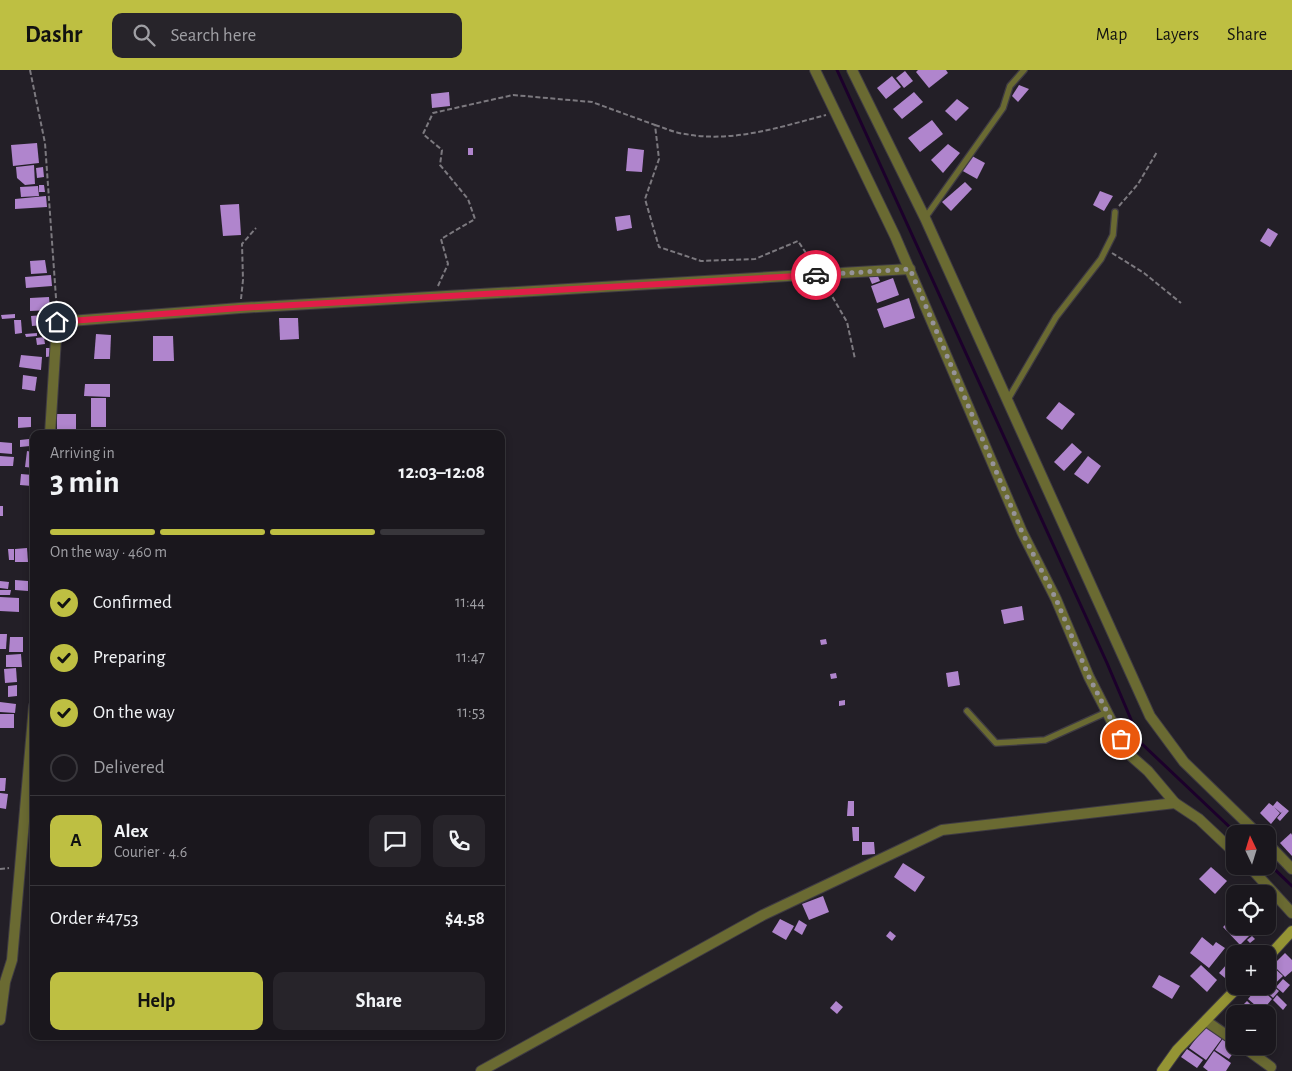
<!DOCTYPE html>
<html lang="en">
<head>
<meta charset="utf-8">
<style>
  body { margin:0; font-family:"Alegreya Sans",sans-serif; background:#27242a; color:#f1f3f6; height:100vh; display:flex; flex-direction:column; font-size:19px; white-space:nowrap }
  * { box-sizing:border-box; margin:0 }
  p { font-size:16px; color:#9f9fa4 }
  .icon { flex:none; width:28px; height:28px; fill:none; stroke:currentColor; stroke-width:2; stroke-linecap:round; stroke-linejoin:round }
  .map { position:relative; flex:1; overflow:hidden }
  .sheet { position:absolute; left:30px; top:360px; width:475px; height:610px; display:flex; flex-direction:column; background:#1a171d; border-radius:10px; box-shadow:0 2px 8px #0003,0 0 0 1px #38363b }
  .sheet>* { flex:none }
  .needle { width:32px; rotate:356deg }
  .fabs { position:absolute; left:1226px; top:755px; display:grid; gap:10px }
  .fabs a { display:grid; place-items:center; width:50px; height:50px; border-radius:10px; background:#1a171d; box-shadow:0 2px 8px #0003,0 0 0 1px #38363b; font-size:25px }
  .pin { position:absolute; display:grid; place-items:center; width:42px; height:42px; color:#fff; margin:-21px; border:2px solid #fff; border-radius:50%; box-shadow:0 1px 5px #0007 }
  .courier { position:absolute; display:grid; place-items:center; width:50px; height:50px; margin:-25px; border:4px solid #e11d48; border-radius:50%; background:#fff; color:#222; box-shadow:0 1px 6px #0007 }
  .headline em { font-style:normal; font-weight:600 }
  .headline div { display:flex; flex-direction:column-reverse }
  .headline { display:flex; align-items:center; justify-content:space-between; height:85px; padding:0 20px }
  h1 { font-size:32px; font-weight:600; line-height:38px }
  .bar { display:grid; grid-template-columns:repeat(4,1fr); gap:8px 5px; align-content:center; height:60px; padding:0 20px }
  .bar i { height:6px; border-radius:4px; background:#38363b }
  .bar .current { background:#bebf42 }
  .bar p { grid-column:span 4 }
  .line { display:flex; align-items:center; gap:12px; padding:0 20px; border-top:1px solid #38363b }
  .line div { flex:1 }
  .round { display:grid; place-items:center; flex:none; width:52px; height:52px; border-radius:10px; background:#27242a }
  ol { padding:0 20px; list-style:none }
  li { display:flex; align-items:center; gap:15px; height:55px }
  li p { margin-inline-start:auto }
  li .icon { padding:5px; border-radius:50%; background:#bebf42; color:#111; stroke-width:4 }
  li:last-child { color:#9f9fa4 }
  li i { width:28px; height:28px; border:2px solid #38363b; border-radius:50% }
  .button { display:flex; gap:10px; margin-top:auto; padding:10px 20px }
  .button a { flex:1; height:58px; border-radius:10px; background:#bebf42; color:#111; font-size:20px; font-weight:600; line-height:58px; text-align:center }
  .button a+a { background:#27242a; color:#f1f3f6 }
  header { display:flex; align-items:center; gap:30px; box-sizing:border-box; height:70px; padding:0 25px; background:#bebf42; color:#111 }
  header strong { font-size:24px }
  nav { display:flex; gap:28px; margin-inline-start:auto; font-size:18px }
  .search { width:350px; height:45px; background:#27242a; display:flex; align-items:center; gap:12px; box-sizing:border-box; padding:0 18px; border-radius:10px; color:#9f9fa4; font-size:19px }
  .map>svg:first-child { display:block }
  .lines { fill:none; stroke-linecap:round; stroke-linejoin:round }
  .stream { stroke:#1c002b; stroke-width:3 }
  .building { fill:#b085cd }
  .lane-casing { stroke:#3f3b43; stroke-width:8 }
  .street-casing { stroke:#3f3b43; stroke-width:12 }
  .secondary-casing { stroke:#3f3b43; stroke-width:12 }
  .path { stroke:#7c797f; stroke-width:2; stroke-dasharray:5 2.5; stroke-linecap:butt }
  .lane { stroke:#6a6a32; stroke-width:5.5 }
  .street { stroke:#6a6a32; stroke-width:10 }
  .secondary { stroke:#949434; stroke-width:10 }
  .done { stroke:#969399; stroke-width:5; stroke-dasharray:0 9 }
  .route { stroke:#e11d48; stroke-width:6 }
</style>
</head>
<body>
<header>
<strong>Dashr</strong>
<div class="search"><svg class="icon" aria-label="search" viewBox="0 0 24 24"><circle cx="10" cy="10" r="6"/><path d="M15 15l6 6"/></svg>Search here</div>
<nav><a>Map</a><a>Layers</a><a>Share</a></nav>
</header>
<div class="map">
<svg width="1292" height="1001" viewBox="0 0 1292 1001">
  <rect width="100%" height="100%" fill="#231f27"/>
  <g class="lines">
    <g class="stream">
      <polyline points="837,0 1107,593 1141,673 1237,764"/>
      <polyline points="1268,793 1292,816"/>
    </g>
  </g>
  <g class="building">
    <polygon points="918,0 946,0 948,3 929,18 916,2"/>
    <polygon points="905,1 913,11 904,18 896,8"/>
    <polygon points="892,6 901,17 886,29 877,18"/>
    <polygon points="1019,15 1029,19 1018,32 1012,26"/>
    <polygon points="449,22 450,36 432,38 431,24"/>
    <polygon points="914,22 923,32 902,49 893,39"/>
    <polygon points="957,29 969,38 956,51 945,41"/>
    <polygon points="932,50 943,64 920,82 908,68"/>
    <polygon points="37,73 39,93 13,96 11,75"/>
    <polygon points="948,74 960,83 943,103 931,90"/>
    <rect x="468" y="78" width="5" height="7"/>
    <polygon points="628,78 644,80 642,102 626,101"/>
    <polygon points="972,86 985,93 977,109 961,100"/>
    <polygon points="34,95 35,114 25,115 17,108 16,97"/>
    <polygon points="43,97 44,107 37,108 36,98"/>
    <polygon points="965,112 972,119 951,141 942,132"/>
    <polygon points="39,115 44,115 45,122 39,122"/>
    <polygon points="38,116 39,126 21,127 20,117"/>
    <polygon points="1100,121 1113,126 1104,141 1093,135"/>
    <polygon points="46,126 47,137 15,139 15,129"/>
    <polygon points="239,134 241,165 223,166 220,135"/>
    <polygon points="630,145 632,158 617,161 615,147"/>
    <polygon points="1268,158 1278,164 1270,177 1260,171"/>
    <polygon points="45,190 47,203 31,204 30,191"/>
    <polygon points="877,204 880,211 872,214 869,207"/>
    <polygon points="51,205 52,216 26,218 25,207"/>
    <polygon points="893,208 899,225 877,233 871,216"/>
    <polygon points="49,227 50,240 30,241 30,228"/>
    <polygon points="909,228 915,248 884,258 877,239"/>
    <polygon points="15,244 15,248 2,249 1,245"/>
    <polygon points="43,245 44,255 32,256 31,246"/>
    <polygon points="279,248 298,248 299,269 280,270"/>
    <polygon points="14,250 21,250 22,263 15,264"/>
    <polygon points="37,263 37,266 26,267 25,264"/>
    <polygon points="96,264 111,265 110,289 94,289"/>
    <polygon points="153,266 173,266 174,291 153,291"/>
    <polygon points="44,267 45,274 37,275 36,268"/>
    <polygon points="46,278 53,278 53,286 46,287"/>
    <polygon points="21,285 42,287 41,300 19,297"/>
    <polygon points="23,305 37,307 35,321 22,319"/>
    <polygon points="85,314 110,314 110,327 84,326"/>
    <rect x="91" y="328" width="15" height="29"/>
    <polygon points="1059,332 1075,344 1062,360 1046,348"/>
    <rect x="57" y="344" width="19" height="17"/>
    <polygon points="18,347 31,347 31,357 18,358"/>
    <rect x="111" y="360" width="15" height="4"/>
    <polygon points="30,365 34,365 34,374 31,374"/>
    <polygon points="29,369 30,376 20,377 20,370"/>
    <polygon points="0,372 12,373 12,384 0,383"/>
    <polygon points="1072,373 1082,382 1064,401 1054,392"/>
    <polygon points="34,375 34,398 25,397 27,381 32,382 32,376"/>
    <polygon points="0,386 14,387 13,396 0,396"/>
    <polygon points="1088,386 1101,396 1088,414 1074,404"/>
    <polygon points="21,404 33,405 32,416 20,415"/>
    <rect x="0" y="436" width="3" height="10"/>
    <polygon points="27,478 28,492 15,492 15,479"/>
    <polygon points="8,479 14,479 14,490 9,490"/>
    <polygon points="15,510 28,511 28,521 15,520"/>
    <polygon points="0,511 9,512 8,519 0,518"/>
    <polygon points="0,520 11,520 10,525 0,525"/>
    <polygon points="0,527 19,528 19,542 0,541"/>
    <polygon points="1022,536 1024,550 1004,554 1001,540"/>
    <polygon points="0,564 7,564 6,579 0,579"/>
    <polygon points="10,567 23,567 23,582 9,582"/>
    <polygon points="826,569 827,574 821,575 820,570"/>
    <polygon points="21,584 22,597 6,597 6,585"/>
    <polygon points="16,598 17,612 5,613 4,599"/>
    <polygon points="958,601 960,615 948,617 946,603"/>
    <polygon points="836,603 837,608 831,609 830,604"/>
    <polygon points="17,615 17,626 8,627 8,616"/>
    <polygon points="845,630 845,635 839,636 839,631"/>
    <polygon points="0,632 16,634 15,643 0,642"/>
    <rect x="0" y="644" width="14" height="14"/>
    <polygon points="0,708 6,708 5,721 0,721"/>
    <polygon points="0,723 8,724 6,739 0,738"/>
    <polygon points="848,731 854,731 854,746 847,746"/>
    <polygon points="1277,731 1289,741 1280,751 1277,748 1283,741 1281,743 1274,737 1280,743 1271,754 1260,743 1269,733 1273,736"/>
    <polygon points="852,757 859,757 859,771 853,771"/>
    <polygon points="1291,763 1292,765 1292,786 1280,773"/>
    <polygon points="862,772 874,772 875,784 862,785"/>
    <polygon points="903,793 925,807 915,822 894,807"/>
    <polygon points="1211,797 1227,811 1215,824 1199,809"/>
    <polygon points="823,826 829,842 809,850 802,834"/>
    <polygon points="1233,847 1235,856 1242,856 1250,865 1240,875 1223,857"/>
    <polygon points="780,849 794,856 786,870 772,862"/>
    <polygon points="799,850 807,855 802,865 794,860"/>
    <polygon points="890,861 896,866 892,871 886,866"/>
    <polygon points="1252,866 1255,869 1250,873 1247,870"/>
    <polygon points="1202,867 1213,876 1216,872 1225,878 1209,898 1190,883"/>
    <polygon points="1285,883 1292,890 1292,901 1285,907 1273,895"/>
    <polygon points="1227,894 1233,900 1225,908 1219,903"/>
    <polygon points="1201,895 1217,910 1207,922 1190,906"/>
    <polygon points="1271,895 1283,906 1266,922 1262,918 1268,916 1268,899"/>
    <polygon points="1233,901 1235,906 1230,911 1226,908"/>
    <polygon points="1159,905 1180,916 1172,929 1152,917"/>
    <polygon points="1283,909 1290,915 1283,923 1276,917"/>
    <polygon points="1247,916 1252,916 1254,918 1251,922 1245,918"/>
    <polygon points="1255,916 1258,916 1272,929 1262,941 1248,929 1257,918"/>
    <polygon points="1274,917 1279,921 1273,928 1267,922"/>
    <polygon points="1277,925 1287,935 1283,940 1273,930"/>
    <polygon points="836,931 843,937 837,944 830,938"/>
    <polygon points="1247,931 1261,944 1239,944 1237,941"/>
    <polygon points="1206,955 1223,967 1206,990 1189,978"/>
    <polygon points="1224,967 1238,976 1229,989 1215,980"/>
    <polygon points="1187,979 1203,990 1197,998 1181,987"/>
    <polygon points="1214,981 1231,993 1226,1001 1208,1001 1203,997"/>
  </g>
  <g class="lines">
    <defs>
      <g id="lane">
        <polyline points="925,148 1003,38 1010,16 1024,0"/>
        <polyline points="1007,331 1056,247 1101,189 1113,165 1115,142"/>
        <polyline points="967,641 996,673 1045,670 1107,642"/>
      </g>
      <g id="street">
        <polyline points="815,0 895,166 1022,462 1056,529 1089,607 1112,652 1131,686 1148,701 1175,733 1199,749 1235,783"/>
        <polyline points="852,0 925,148 1150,646 1184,692 1258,764"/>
        <polyline points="50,364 57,252 240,238 910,199"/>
        <polyline points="1268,774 1292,799"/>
        <polyline points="1249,796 1292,843"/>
        <polyline points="0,950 5,912 12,890 34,636"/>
        <polyline points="1206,951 1235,971"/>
        <polyline points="1242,976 1271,997"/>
        <polyline points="481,1001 763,845 942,760 1175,733"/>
      </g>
      <g id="secondary">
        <polyline points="1268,887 1292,861"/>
        <polyline points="1162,1001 1177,980 1239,916"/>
      </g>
    </defs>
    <use href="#lane" class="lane-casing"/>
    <use href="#street" class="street-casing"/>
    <use href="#secondary" class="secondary-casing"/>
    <g class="path">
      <polyline points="30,0 45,73 57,242"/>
      <path d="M 655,55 C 665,58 675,63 685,64 C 733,73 780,57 826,45"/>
      <polyline points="1119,136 1138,114 1157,82"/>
      <polyline points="1112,183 1144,203 1181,233"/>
      <polyline points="825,214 847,252 855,289"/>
      <polyline points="438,216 448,194 441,169 475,149 468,129 440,95 442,80 423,64 433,43 513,25 592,32 655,55 659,89 645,129 659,177 701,191 755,189 798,171 814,195"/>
      <polyline points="241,229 243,210 242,174 256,158"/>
      <polyline points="0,799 9,798"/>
    </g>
    <use href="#lane" class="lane"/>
    <use href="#street" class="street"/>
    <use href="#secondary" class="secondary"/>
  </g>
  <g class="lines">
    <polyline class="done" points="816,205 910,199 1022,462 1056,529 1089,607 1121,669"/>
    <polyline class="route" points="57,252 240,238 816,205"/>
  </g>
</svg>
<div class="fabs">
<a><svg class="needle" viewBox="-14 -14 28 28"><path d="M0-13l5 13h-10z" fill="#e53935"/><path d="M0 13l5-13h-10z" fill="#9f9fa4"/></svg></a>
<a><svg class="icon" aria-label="locate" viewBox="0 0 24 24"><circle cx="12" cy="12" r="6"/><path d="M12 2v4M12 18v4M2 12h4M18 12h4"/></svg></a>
<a>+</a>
<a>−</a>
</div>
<div class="pin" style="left:1121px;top:669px;background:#ea580c"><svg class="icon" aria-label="bag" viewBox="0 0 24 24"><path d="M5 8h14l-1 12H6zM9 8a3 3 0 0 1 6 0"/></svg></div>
<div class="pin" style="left:57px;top:252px;background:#1f2937"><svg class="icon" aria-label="home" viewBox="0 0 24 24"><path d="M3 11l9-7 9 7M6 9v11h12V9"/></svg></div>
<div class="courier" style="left:816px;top:205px"><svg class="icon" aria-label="car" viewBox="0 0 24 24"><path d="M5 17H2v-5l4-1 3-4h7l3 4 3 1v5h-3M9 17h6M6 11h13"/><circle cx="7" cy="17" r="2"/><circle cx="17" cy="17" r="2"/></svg></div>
<section class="sheet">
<div class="headline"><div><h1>3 min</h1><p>Arriving in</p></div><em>12:03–12:08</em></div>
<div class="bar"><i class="current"></i><i class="current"></i><i class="current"></i><i></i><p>On the way · 460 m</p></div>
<ol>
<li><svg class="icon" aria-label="check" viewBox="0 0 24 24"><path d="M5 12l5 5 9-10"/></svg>Confirmed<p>11:44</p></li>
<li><svg class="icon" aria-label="check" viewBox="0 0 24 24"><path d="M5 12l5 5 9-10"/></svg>Preparing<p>11:47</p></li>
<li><svg class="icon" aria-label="check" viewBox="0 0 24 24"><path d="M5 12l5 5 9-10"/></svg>On the way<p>11:53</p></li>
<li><i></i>Delivered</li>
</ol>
<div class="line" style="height:90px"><b class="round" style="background:#bebf42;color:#111">A</b><div><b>Alex</b><p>Courier · 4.6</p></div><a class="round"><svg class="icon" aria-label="chat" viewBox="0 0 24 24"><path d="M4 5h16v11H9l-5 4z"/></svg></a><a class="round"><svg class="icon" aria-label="phone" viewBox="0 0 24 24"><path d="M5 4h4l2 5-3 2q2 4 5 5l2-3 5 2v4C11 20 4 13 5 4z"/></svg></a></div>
<div class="line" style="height:65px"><div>Order #4753</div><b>$4.58</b></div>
<div class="button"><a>Help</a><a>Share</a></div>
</section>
</div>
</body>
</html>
